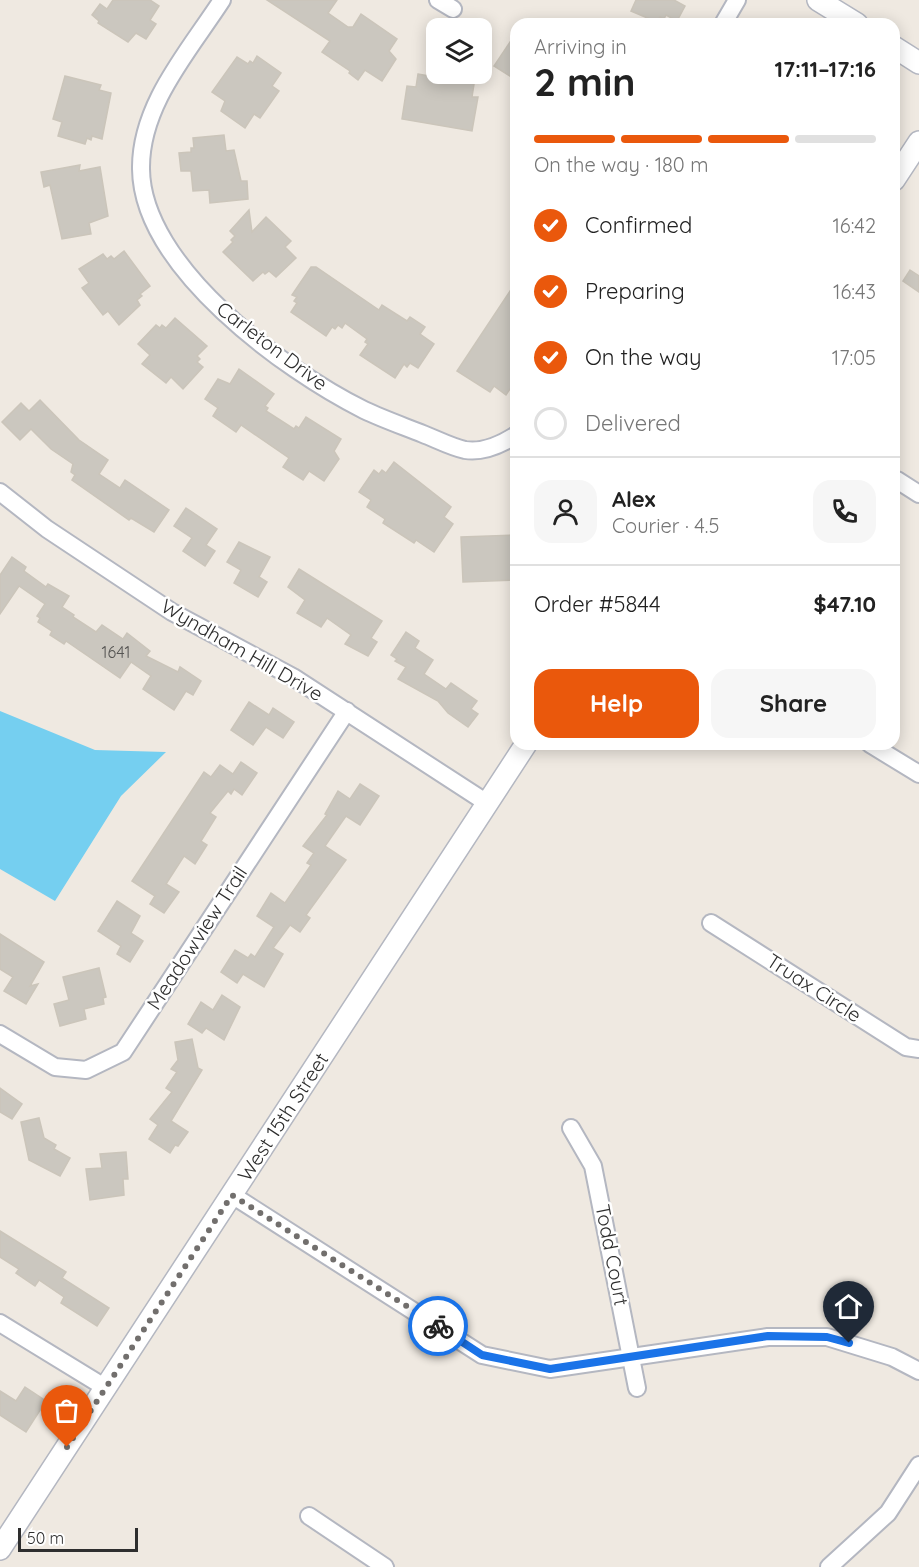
<!DOCTYPE html>
<html lang="en">
<head>
<meta charset="utf-8">
<style>
  body { margin:0; font-family:Quicksand,sans-serif; background:#f6f6f6; color:#222; height:100vh; display:flex; flex-direction:column; font-size:22px; white-space:nowrap }
  * { box-sizing:border-box; margin:0 }
  p { font-size:20px; color:#767676 }
  .icon { flex:none; width:33px; height:33px; fill:none; stroke:currentColor; stroke-width:2; stroke-linecap:round; stroke-linejoin:round }
  .map { position:relative; flex:1; overflow:hidden }
  .details { position:absolute; left:510px; top:18px; width:390px; height:732px; display:flex; flex-direction:column; background:#fff; border-radius:18px; box-shadow:0 3px 15px #0003 }
  .details>* { flex:none }
  .fabs { position:absolute; left:426px; top:18px; display:grid; gap:12px }
  .fabs a { display:grid; place-items:center; width:66px; height:66px; border-radius:12px; background:#fff; box-shadow:0 3px 15px #0003; font-size:30px }
  .scale { position:absolute; left:18px; bottom:15px; width:120px; box-sizing:border-box; padding-left:6px; border:3px solid #2e2e2e; border-top:0; font-size:16px; line-height:21px; white-space:nowrap; color:#2e2e2e; -webkit-text-stroke:4px #fff; paint-order:stroke }
  .pin { position:absolute; display:grid; place-items:center; width:51px; height:51px; color:#fff; margin:-62px -26px; border-radius:50% 50% 50% 0; rotate:-45deg; box-shadow:0 0 6px #0007 }
  .pin .icon { rotate:45deg }
  .courier { position:absolute; display:grid; place-items:center; width:60px; height:60px; margin:-30px; border:4px solid #1a73e8; border-radius:50%; background:#fff; color:#222; box-shadow:0 2px 8px #0007 }
  .headline em { font-style:normal; font-weight:800 }
  .headline div { display:flex; flex-direction:column-reverse }
  .headline { display:flex; align-items:center; justify-content:space-between; height:102px; padding:0 24px }
  h1 { font-size:39px; font-weight:800; line-height:45px }
  .bar { display:grid; grid-template-columns:repeat(4,1fr); gap:9px 6px; align-content:center; height:72px; padding:0 24px }
  .bar i { height:8px; border-radius:4px; background:#e0e0e0 }
  .bar .active { background:#ea580c }
  .bar p { grid-column:span 4 }
  .line { display:flex; align-items:center; gap:15px; padding:0 24px; border-top:2px solid #e0e0e0 }
  .line div { flex:1 }
  .round { display:grid; place-items:center; flex:none; width:63px; height:63px; border-radius:18px; background:#f6f6f6 }
  ol { padding:0 24px; list-style:none }
  li { display:flex; align-items:center; gap:18px; height:66px }
  li p { margin-inline-start:auto }
  li .icon { padding:6px; border-radius:50%; background:#ea580c; color:#fff; stroke-width:4 }
  li:last-child { color:#767676 }
  li i { width:33px; height:33px; border:3px solid #e0e0e0; border-radius:50% }
  .primary-button { display:flex; gap:12px; margin-top:auto; padding:12px 24px }
  .primary-button a { flex:1; height:69px; border-radius:18px; background:#ea580c; color:#fff; font-size:24px; font-weight:800; line-height:69px; text-align:center }
  .primary-button a+a { background:#f6f6f6; color:#222 }
  .map>svg:first-child { display:block }
  .water { fill:#75cff0 }
  .building { fill:#cbc7bf; stroke:#cbc5ba; stroke-width:1.5 }
  .lines { fill:none; stroke-linecap:round; stroke-linejoin:round }
  .minor-casing { stroke:#b4b7c1; stroke-width:20 }
  .tertiary-casing { stroke:#b4b7c1; stroke-width:24 }
  .minor { stroke:#fff; stroke-width:16 }
  .tertiary { stroke:#fff; stroke-width:21 }
  .done { stroke:#726f6d; stroke-width:6; stroke-dasharray:0 10.8 }
  .route { stroke:#1a73e8; stroke-width:8 }
  .labels { text-anchor:middle; stroke-width:5; stroke-linejoin:round; paint-order:stroke }
  .number-label { font-size:16px; fill:#555452 }
  .street-label { font-size:20px; fill:#2e2e2e; stroke:#fff }
</style>
</head>
<body>
<div class="map">
<svg width="919" height="1567" viewBox="0 0 919 1567">
  <rect width="100%" height="100%" fill="#efe9e1"/>
  <polygon class="water" points="0,711 95,750 166,752 121,796 55,901 0,869"/>
  <g class="building">
    <polygon points="113,0 150,0 159,6 150,20 156,24 146,39 136,33 128,42 98,23 99,21 92,15 100,4 107,9"/>
    <polygon points="267,0 337,0 328,13 348,27 353,27 361,14 397,39 389,51 396,59 382,81 365,70 358,80 349,73 350,71 322,52 330,41"/>
    <polygon points="636,0 674,0 685,6 677,21 666,15 664,19 660,17 657,22 631,11"/>
    <polygon points="516,33 516,80 494,66"/>
    <polygon points="257,56 281,73 272,86 279,91 260,118 254,114 245,128 221,111 225,101 212,92 237,57 248,64 250,61 253,63"/>
    <polygon points="418,74 474,84 472,97 478,97 472,131 402,119 407,86 416,87"/>
    <polygon points="65,76 101,85 99,90 111,93 102,139 92,136 91,140 87,138 85,144 58,136 62,122 53,119"/>
    <polygon points="224,135 226,151 234,150 241,181 247,181 248,199 210,203 209,190 193,191 191,171 181,171 179,153 191,152 191,148 194,148 193,138"/>
    <polygon points="80,165 79,171 100,167 108,216 89,223 91,234 62,239 50,185 44,187 41,172"/>
    <polygon points="249,210 252,232 266,217 291,241 285,247 296,258 276,277 269,271 265,274 263,272 253,281 223,252 233,242 231,240 235,236 230,231"/>
    <polygon points="124,251 150,286 140,294 142,296 137,300 140,305 119,325 108,311 103,315 82,288 89,283 79,269 103,254 107,259 111,256 114,259"/>
    <polygon points="311,267 316,267 379,310 382,305 407,321 410,317 425,327 420,334 434,344 418,368 410,363 407,367 404,364 395,378 360,355 368,344 365,342 367,339 345,323 342,328 338,325 335,329 332,327 326,336 291,312 297,303 294,301 297,297 292,295"/>
    <polygon points="910,270 919,276 919,292 903,281"/>
    <polygon points="516,282 516,380 506,395 494,386 490,392 457,371"/>
    <polygon points="175,318 207,346 197,356 200,359 197,362 203,367 183,389 171,377 166,383 142,364 150,355 138,344 156,325 160,328 162,325 166,328"/>
    <polygon points="239,369 274,394 265,406 268,408 266,411 294,429 296,426 299,428 306,417 341,439 334,451 339,459 324,481 309,471 303,480 283,467 289,458 241,425 236,432 213,416 218,408 205,399 218,379 230,384"/>
    <polygon points="40,400 79,440 108,460 99,474 120,488 125,480 169,510 154,532 131,518 129,520 72,480 75,475 71,472 73,464 51,449 31,429 20,440 2,422 21,403 29,411"/>
    <polygon points="394,462 451,507 444,517 453,524 434,552 416,540 414,543 383,523 385,519 367,507 371,500 359,492 374,470 379,474 382,470 386,473"/>
    <polygon points="186,508 217,529 206,545 215,551 205,566 183,551 192,538 174,526"/>
    <polygon points="516,535 516,580 463,582 461,537"/>
    <polygon points="239,542 270,557 259,577 267,582 258,597 234,583 241,570 227,562"/>
    <polygon points="12,557 26,567 24,571 46,587 48,584 69,596 62,607 74,615 73,617 96,632 102,625 123,639 127,633 150,651 146,656 178,672 180,667 201,681 193,695 186,691 174,710 143,689 151,676 131,662 120,678 66,641 64,644 50,635 52,631 38,622 40,618 37,616 45,604 19,586 0,614 0,575"/>
    <polygon points="299,569 382,621 371,638 377,642 368,656 345,644 351,635 327,618 321,627 297,613 305,600 288,587"/>
    <polygon points="406,632 419,641 415,648 433,660 424,674 446,689 451,683 477,701 471,709 478,714 468,727 448,713 438,701 398,679 406,667 395,661 397,659 391,655"/>
    <polygon points="249,702 269,715 273,708 294,722 283,738 266,727 253,745 231,730"/>
    <polygon points="241,762 257,773 242,795 234,789 231,794 228,791 210,813 216,817 201,841 207,845 195,864 184,856 166,884 179,892 164,913 150,904 155,896 132,881 204,772 211,777 220,765 233,774"/>
    <polygon points="360,784 379,796 360,825 346,816 325,846 346,860 306,915 310,918 300,932 290,925 273,948 283,954 264,987 243,974 237,983 221,972 235,950 248,958 251,954 255,957 274,927 257,916 271,893 285,903 311,865 307,863 314,853 303,846 327,815 325,814 338,791 350,799"/>
    <polygon points="117,901 140,916 131,933 143,941 130,962 117,954 121,946 98,931"/>
    <polygon points="0,934 44,962 30,986 38,984 26,1004 4,991 13,977 0,969"/>
    <polygon points="99,968 106,997 103,998 104,1004 84,1009 86,1019 60,1026 54,1004 69,1000 63,977"/>
    <polygon points="222,995 240,1007 224,1040 206,1028 202,1033 188,1024 201,1002 213,1010"/>
    <polygon points="192,1039 198,1068 202,1070 171,1121 188,1132 178,1146 175,1145 170,1153 149,1139 158,1125 150,1119 172,1092 166,1088 177,1072 171,1069 178,1060 175,1042"/>
    <polygon points="0,1088 22,1104 12,1119 0,1112"/>
    <polygon points="39,1118 44,1138 56,1145 54,1149 70,1158 60,1176 29,1160 21,1122"/>
    <polygon points="126,1152 128,1179 123,1179 124,1195 90,1200 86,1169 102,1168 100,1154"/>
    <polygon points="0,1231 66,1272 62,1278 109,1308 97,1326 61,1303 64,1297 39,1280 35,1286 16,1273 19,1269 0,1257"/>
    <polygon points="25,1387 46,1401 26,1432 0,1415 0,1391 16,1401"/>
  </g>
  <g class="lines">
    <defs>
      <g id="minor">
        <path d="M 222,0 C 189,51 140,105 141,169 C 142,267 284,370 364,410 C 383,419 403,426 423,434 C 436,439 451,447 465,450 C 483,453 502,444 516,435"/>
        <polyline points="438,0 453,9"/>
        <polyline points="723,24 737,0"/>
        <polyline points="897,480 919,494"/>
        <polyline points="0,492 47,529 172,612 293,677 487,803"/>
        <polyline points="870,744 919,774"/>
        <polyline points="711,923 906,1047 919,1049"/>
        <polyline points="0,1034 55,1067 86,1070 123,1052 347,711"/>
        <polyline points="571,1128 593,1166 637,1388"/>
        <polyline points="232,1195 482,1355 550,1369 768,1337 827,1337 892,1357 919,1371"/>
        <polyline points="0,1323 106,1388"/>
        <polyline points="309,1516 385,1567"/>
        <polyline points="829,1567 888,1513 919,1465"/>
      </g>
      <g id="tertiary">
        <polyline points="818,0 857,24"/>
        <polyline points="894,47 919,63"/>
        <polyline points="894,180 919,142"/>
        <polyline points="0,1549 526,744"/>
      </g>
    </defs>
    <use href="#minor" class="minor-casing"/>
    <use href="#tertiary" class="tertiary-casing"/>
    <use href="#minor" class="minor"/>
    <use href="#tertiary" class="tertiary"/>
  </g>
  <g class="lines">
    <polyline class="done" points="67,1447 232,1195 438,1326"/>
    <polyline class="route" points="438,1326 482,1355 550,1369 768,1336 827,1337 849,1343"/>
  </g>
  <g class="labels">
    <g class="number-label">
      <text x="116" y="658">1641</text>
    </g>
    <g class="street-label">
      <text transform="translate(272 346) rotate(37)" y="7">Carleton Drive</text>
      <text transform="translate(242 650) rotate(30)" y="7">Wyndham Hill Drive</text>
      <text transform="translate(197 938) rotate(-57)" y="7">Meadowview Trail</text>
      <text transform="translate(814 988) rotate(33)" y="7">Truax Circle</text>
      <text transform="translate(283 1117) rotate(-57)" y="7">West 15th Street</text>
      <text transform="translate(612 1255) rotate(79)" y="7">Todd Court</text>
    </g>
  </g>
</svg>
<div class="fabs">
<a><svg class="icon" aria-label="layers" viewBox="0 0 24 24"><path d="M12 4l9 5-9 5-9-5zM3 14l9 5 9-5"/></svg></a>
</div>
<div class="scale">50 m</div>
<div class="pin" style="left:67px;top:1447px;background:#ea580c"><svg class="icon" aria-label="bag" viewBox="0 0 24 24"><path d="M5 8h14l-1 12H6zM9 8a3 3 0 0 1 6 0"/></svg></div>
<div class="pin" style="left:849px;top:1343px;background:#1f2937"><svg class="icon" aria-label="home" viewBox="0 0 24 24"><path d="M3 11l9-7 9 7M6 9v11h12V9"/></svg></div>
<div class="courier" style="left:438px;top:1326px"><svg class="icon" aria-label="bike" viewBox="0 0 24 24"><circle cx="6" cy="16" r="4"/><circle cx="18" cy="16" r="4"/><path d="M6 16l4-8h5l3 8M10 8l3 8H6M13 5h3"/></svg></div>
<section class="details">
<div class="headline"><div><h1>2 min</h1><p>Arriving in</p></div><em>17:11–17:16</em></div>
<div class="bar"><i class="active"></i><i class="active"></i><i class="active"></i><i></i><p>On the way · 180 m</p></div>
<ol>
<li><svg class="icon" aria-label="check" viewBox="0 0 24 24"><path d="M5 12l5 5 9-10"/></svg>Confirmed<p>16:42</p></li>
<li><svg class="icon" aria-label="check" viewBox="0 0 24 24"><path d="M5 12l5 5 9-10"/></svg>Preparing<p>16:43</p></li>
<li><svg class="icon" aria-label="check" viewBox="0 0 24 24"><path d="M5 12l5 5 9-10"/></svg>On the way<p>17:05</p></li>
<li><i></i>Delivered</li>
</ol>
<div class="line" style="height:108px"><a class="round"><svg class="icon" aria-label="person" viewBox="0 0 24 24"><circle cx="12" cy="8" r="4"/><path d="M4 21q1-7 8-7t8 7"/></svg></a><div><b>Alex</b><p>Courier · 4.5</p></div><a class="round"><svg class="icon" aria-label="phone" viewBox="0 0 24 24"><path d="M5 4h4l2 5-3 2q2 4 5 5l2-3 5 2v4C11 20 4 13 5 4z"/></svg></a></div>
<div class="line" style="height:78px"><div>Order #5844</div><b>$47.10</b></div>
<div class="primary-button"><a>Help</a><a>Share</a></div>
</section>
</div>
</body>
</html>
